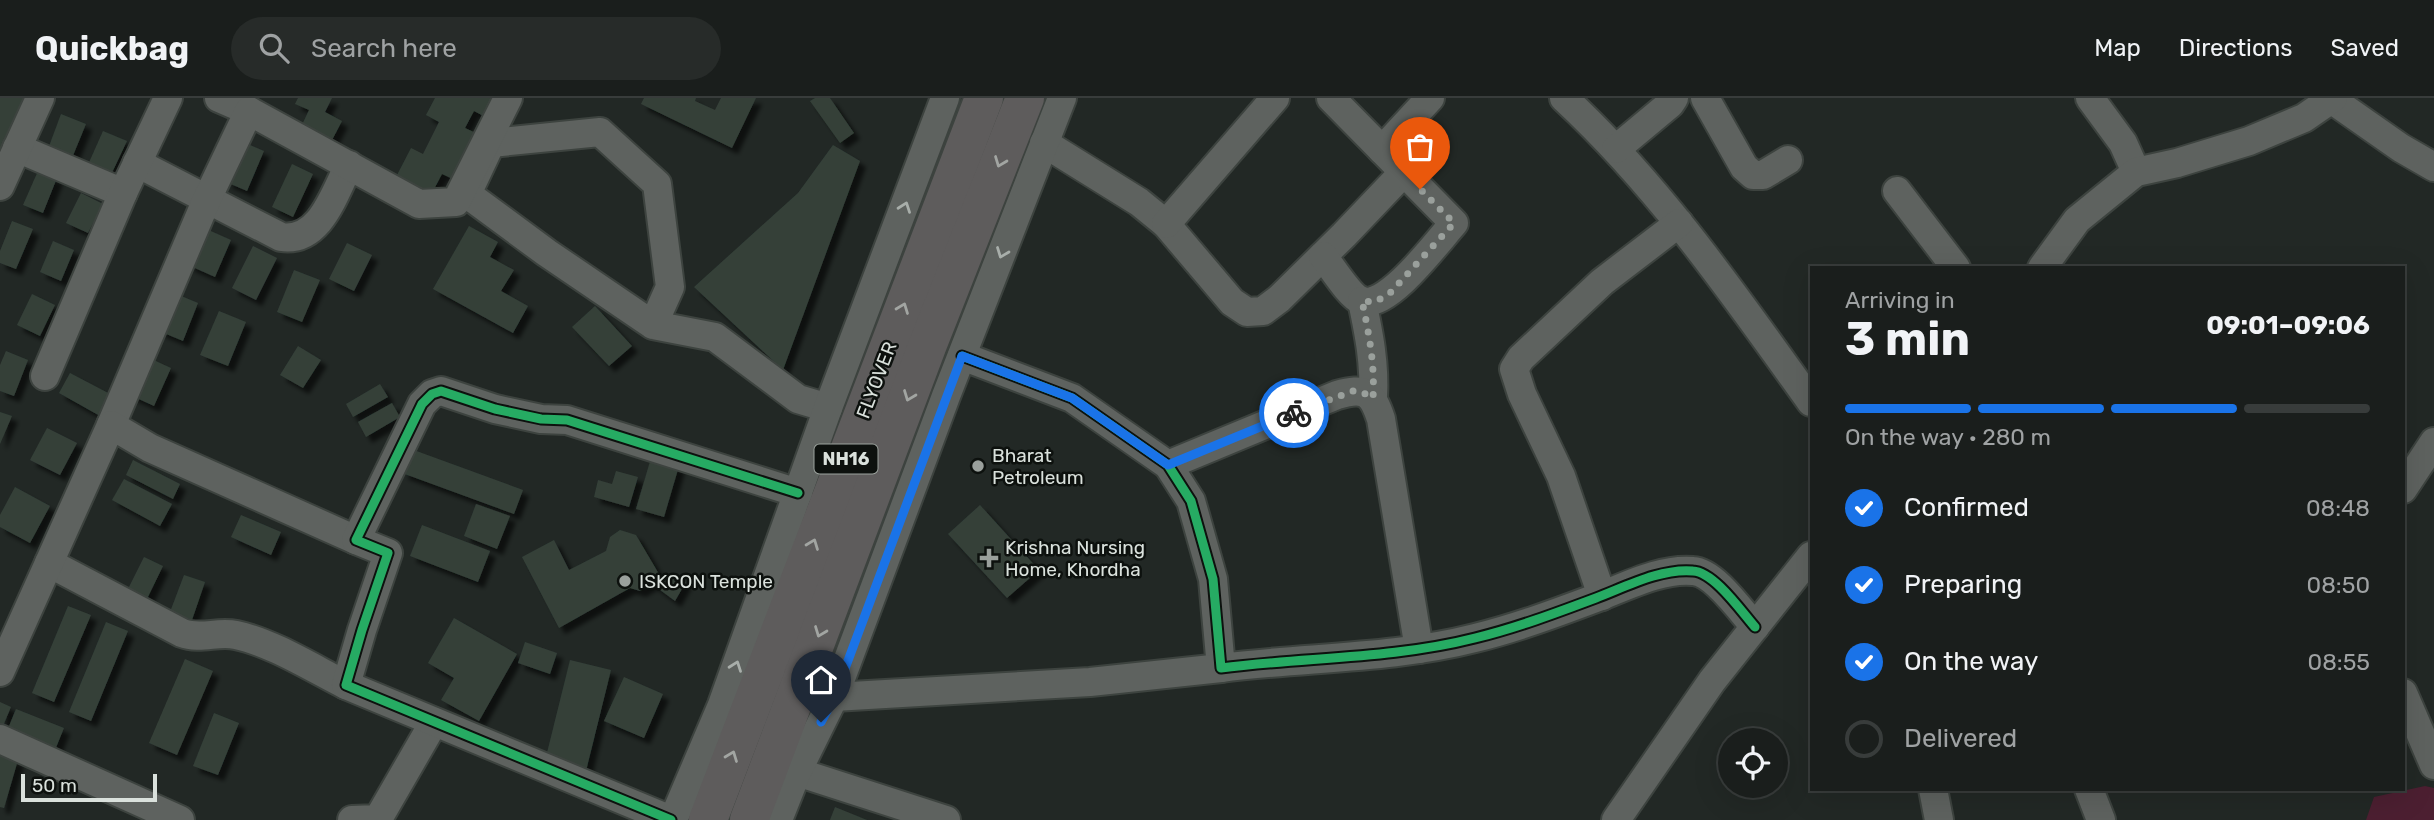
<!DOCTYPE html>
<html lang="en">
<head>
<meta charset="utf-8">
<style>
  body { margin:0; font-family:Rubik,sans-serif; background:#272b29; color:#f1f3f6; height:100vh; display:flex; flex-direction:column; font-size:26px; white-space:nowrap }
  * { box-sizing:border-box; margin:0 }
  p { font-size:23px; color:#9fa2a3 }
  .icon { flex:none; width:38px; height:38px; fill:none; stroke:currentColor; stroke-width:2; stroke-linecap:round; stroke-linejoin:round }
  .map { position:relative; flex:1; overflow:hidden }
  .drawer { position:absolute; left:1810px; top:168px; width:595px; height:525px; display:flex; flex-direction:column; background:#1a1e1c; border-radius:0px; box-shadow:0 7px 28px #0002,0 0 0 2px #383c3b }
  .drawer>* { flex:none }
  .controls { position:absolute; left:1718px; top:630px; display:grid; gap:14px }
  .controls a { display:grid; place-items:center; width:70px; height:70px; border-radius:50%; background:#1a1e1c; box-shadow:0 7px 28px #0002,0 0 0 2px #383c3b; font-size:35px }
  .scale { position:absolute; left:21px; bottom:18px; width:136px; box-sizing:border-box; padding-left:7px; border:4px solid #dae1dc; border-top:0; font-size:19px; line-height:24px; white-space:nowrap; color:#dae1dc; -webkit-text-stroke:5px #0d110e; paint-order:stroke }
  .pin { position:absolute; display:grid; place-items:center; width:60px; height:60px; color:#fff; margin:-72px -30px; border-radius:50% 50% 50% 0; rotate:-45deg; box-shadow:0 0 7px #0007 }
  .pin .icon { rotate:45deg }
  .courier { position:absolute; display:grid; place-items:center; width:70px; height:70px; margin:-35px; border:5px solid #1a73e8; border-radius:50%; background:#fff; color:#222; box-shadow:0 2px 9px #0007 }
  .headline em { font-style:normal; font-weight:700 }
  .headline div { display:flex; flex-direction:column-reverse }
  .headline { display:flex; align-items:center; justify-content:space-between; height:119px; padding:0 35px }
  h1 { font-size:46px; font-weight:700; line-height:52px }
  .bar { display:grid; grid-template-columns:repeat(4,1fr); gap:10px 7px; align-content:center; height:84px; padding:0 35px }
  .bar i { height:9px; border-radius:5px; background:#383c3b }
  .bar .on { background:#1a73e8 }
  .bar p { grid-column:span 4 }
  ol { padding:0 35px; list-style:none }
  li { display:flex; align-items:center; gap:21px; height:77px }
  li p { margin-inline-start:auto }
  li .icon { padding:7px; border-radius:50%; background:#1a73e8; color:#fff; stroke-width:4 }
  li:last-child { color:#9fa2a3 }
  li i { width:38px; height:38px; border:4px solid #383c3b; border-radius:50% }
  header { display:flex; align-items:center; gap:42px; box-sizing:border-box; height:98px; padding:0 35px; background:#1a1e1c; border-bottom:2px solid #383c3b }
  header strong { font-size:33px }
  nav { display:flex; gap:38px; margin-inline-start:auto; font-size:24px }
  .search { width:490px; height:63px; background:#272b29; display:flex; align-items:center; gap:18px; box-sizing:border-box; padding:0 24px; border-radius:38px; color:#9fa2a3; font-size:26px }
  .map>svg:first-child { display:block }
  .green { fill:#4c1f31 }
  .building { fill:#344039; filter:url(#shadow) }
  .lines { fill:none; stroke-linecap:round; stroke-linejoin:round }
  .minor-casing { stroke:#3d433f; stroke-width:32 }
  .highway-casing { stroke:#3d433f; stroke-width:42 }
  .minor { stroke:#5e625f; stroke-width:28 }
  .highway { stroke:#5e5c5c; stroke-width:38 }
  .cycleway-casing { stroke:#0d110e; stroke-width:13 }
  .cycleway { stroke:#26ab63; stroke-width:9 }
  .oneway { stroke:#a2a5a2 }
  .oneway2 { stroke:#a8aeaa }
  .done { stroke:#9aa09c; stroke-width:7; stroke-dasharray:0 12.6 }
  .route { stroke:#1a73e8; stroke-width:9 }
  .poi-dot { fill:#9aa09c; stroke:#0d110e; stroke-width:2.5 }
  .labels { text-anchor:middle; stroke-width:5; stroke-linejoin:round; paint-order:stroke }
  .shield { fill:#0d110e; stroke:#9ca39e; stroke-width:2 }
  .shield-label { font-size:18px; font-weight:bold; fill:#dae1dc }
  .street-label { font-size:19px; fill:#dae1dc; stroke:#0d110e }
  .poi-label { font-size:19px; fill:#dae1dc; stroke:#0d110e; text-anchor:start }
</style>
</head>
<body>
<header>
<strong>Quickbag</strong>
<div class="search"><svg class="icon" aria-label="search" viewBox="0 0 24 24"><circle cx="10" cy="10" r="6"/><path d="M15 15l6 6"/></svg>Search here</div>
<nav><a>Map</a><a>Directions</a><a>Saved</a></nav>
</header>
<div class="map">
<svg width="2434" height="722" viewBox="0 0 2434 722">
  <defs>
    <filter id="shadow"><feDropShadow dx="6" dy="6" stdDeviation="2" flood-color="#0009"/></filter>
  </defs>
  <rect width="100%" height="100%" fill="#222825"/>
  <polygon class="green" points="2425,688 2434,690 2434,722 2366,722 2374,699"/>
  <g class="building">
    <polygon points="0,0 27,0 0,59"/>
    <polygon points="298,0 332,0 325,14 342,23 330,46 300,31 309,12 295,6"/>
    <polygon points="435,0 499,0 489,21 474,13 465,30 478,36 455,82 442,76 431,97 396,79 411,50 423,56 439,24 426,17"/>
    <polygon points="644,0 696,0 695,3 715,12 721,0 756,0 732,50 641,6"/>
    <polygon points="815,0 830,0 854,35 840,45 810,3"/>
    <polygon points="61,16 86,26 72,60 48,51"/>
    <polygon points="103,33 127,43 110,79 87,69"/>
    <polygon points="243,44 264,53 247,93 226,84"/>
    <polygon points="833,47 860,63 783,272 694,189 798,95"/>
    <polygon points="292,66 313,76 293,119 272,109"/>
    <polygon points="38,73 57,80 43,115 23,107"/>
    <polygon points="81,95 103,106 88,135 66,125"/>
    <polygon points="12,123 33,131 16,171 0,165 0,153"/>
    <polygon points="469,128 498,144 490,159 514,172 501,193 528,208 513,235 433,191"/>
    <polygon points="204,130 231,142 215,179 188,167"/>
    <polygon points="53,143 74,152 61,183 40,174"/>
    <polygon points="347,145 372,157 354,193 329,181"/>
    <polygon points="253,148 277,160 256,202 232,190"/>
    <polygon points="294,172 320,182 302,224 277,214"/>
    <polygon points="174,195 198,205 183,243 159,233"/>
    <polygon points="32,196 55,207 40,238 17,227"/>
    <polygon points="595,208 632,248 609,268 572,229"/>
    <polygon points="219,213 246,224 228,268 200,257"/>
    <polygon points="298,248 321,262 303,290 280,277"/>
    <polygon points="6,253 28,262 14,298 0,293 0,267"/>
    <polygon points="147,259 171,270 154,308 130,297"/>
    <polygon points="70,275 112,297 100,318 59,295"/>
    <polygon points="380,286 388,299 353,319 346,306"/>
    <polygon points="392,305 400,319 366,339 358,324"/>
    <polygon points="0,314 12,318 0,346"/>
    <polygon points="47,330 77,345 60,377 30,362"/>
    <polygon points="411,351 523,392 514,416 402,375"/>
    <polygon points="651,360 679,368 664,419 636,411"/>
    <polygon points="133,362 180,386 173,401 126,377"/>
    <polygon points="616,373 638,379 629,409 594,399 598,382 612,386"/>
    <polygon points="124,381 172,406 160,428 112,402"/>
    <polygon points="15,389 50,408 30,445 0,429 0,417"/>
    <polygon points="476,406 510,418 497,451 464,438"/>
    <polygon points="980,407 1039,472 1007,500 948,436"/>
    <polygon points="241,417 281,434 271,457 231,439"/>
    <polygon points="422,427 490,453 478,484 410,458"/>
    <polygon points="620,432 636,437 659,476 686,484 675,503 652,486 640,493 630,490 559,530 522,459 554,442 569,472 606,453 610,439"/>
    <polygon points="144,459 163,468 146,503 127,493"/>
    <polygon points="184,477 205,484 192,522 170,514"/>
    <polygon points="68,508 91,517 54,604 32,595"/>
    <polygon points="454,520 517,556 479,623 441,602 454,580 428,565"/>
    <polygon points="106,524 128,533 91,623 69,614"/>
    <polygon points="525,544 557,555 550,576 518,565"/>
    <polygon points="185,561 213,573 177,657 149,645"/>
    <polygon points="570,562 611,572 585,677 544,667"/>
    <polygon points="624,579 663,596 644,640 604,623"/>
    <polygon points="0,604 11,609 0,635"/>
    <polygon points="16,611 64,630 55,652 7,633"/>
    <polygon points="214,615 239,625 218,677 193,668"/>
    <polygon points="0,657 18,662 4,710 0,709"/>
    <polygon points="835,709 867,722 830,722"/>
  </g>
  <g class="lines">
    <defs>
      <g id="minor">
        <polyline points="219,0 249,13"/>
        <path d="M 1564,0 C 1660,89 1735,198 1811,304"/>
        <polyline points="1705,0 1744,69 1753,77 1763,77 1788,62"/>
        <polyline points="2090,0 2123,45 2136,74"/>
        <polyline points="2331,1 2401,50 2434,69"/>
        <polyline points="1044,45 1139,104 1166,126 1232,204 1247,214 1263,213 1279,201 1344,137 1404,74"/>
        <polyline points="17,50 123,95"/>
        <polyline points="1616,51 1670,6 1674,0"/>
        <polyline points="1382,52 1430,0"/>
        <path d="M 137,65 L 281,139 C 320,145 334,96 349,67"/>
        <polyline points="0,88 40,0"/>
        <polyline points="1897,93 1956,170"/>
        <polyline points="1166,126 1275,0"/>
        <path d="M 1323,158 C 1331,168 1350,199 1362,203 C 1387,212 1438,143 1454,125 L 1331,0"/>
        <polyline points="2042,170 2077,122 2136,74 2177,65 2249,43 2304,20 2333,0"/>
        <path d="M 1362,203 C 1369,236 1375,266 1373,300"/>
        <polyline points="653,227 670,189 657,86 600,34 491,45 467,96 547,155 653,227 715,239 798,301 828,310"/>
        <path d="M 962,258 L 1072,300 L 1168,367 L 1191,403 L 1213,481 L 1221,570 C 1305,559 1393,561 1475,540 C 1516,530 1556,515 1596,500 C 1625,489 1661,470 1693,473 C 1714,474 1741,513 1755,529"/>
        <polyline points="45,278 123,95 168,0"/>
        <polyline points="111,327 207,101 249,13 419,106 456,104 508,0"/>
        <path d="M 1168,367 L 1337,297 C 1365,289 1372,294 1381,321 L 1419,551"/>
        <polyline points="2403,391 2434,344"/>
        <path d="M 49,465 L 182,535 C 201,542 217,533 236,537 C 271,544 314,571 346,587"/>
        <polyline points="1602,498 1561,378 1522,296 1514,271 1521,260 1602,184 1679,125"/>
        <polyline points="0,574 111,327 150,350 356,442"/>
        <polyline points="2403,595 2434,667"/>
        <polyline points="834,599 1090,584 1221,570"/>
        <polyline points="0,641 180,722"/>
        <polyline points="797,674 946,722"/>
        <polyline points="1933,691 1939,722"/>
        <polyline points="2089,691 2101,722"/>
        <polyline points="352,722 378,721 434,624"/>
        <polyline points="671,722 346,587 362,532 388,455 356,442 422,306 432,296 441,293 495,311 541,321 567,322 798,395"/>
        <polyline points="673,722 722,607 828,310 945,0"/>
        <polyline points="778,722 797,674 834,599 946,298 1062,0"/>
        <polyline points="1616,722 1712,583 1811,458"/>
      </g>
      <g id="highway">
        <polyline points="708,722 984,0"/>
        <polyline points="749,722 928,246 1025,0"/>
      </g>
    </defs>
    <use href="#minor" class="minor-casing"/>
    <use href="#highway" class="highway-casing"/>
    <use href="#minor" class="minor"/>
    <use href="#highway" class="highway"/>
    <defs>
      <g id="cycleway">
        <path d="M 962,258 L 1072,300 L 1168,367 L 1191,403 L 1213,481 L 1221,570 C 1305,559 1393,561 1475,540 C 1516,530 1556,515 1596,500 C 1625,489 1661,470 1693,473 C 1714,474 1741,513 1755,529"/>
        <polyline points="671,722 346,587 362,532 388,455 356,442 422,306 432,296 441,293 495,311 541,321 567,322 798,395"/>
      </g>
    </defs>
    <use href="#cycleway" class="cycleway-casing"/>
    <use href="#cycleway" class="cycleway"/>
  </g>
  <defs><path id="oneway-chevron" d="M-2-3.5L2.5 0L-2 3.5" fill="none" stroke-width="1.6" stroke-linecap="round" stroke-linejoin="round" transform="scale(1.75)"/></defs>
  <g class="oneway">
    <use href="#oneway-chevron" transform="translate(1000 64) rotate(111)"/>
    <use href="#oneway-chevron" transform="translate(903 210) rotate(-69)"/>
    <use href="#oneway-chevron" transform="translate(909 298) rotate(111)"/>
    <use href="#oneway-chevron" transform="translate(813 446) rotate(-69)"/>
    <use href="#oneway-chevron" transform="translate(820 534) rotate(111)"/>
    <use href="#oneway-chevron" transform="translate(732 658) rotate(-69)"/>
  </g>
  <g class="oneway2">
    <use href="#oneway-chevron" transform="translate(905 109) rotate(-70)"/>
    <use href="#oneway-chevron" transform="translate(1002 155) rotate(111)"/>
    <use href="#oneway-chevron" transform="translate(736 568) rotate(-70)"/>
  </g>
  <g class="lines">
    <path class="done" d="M 1294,315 L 1353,293 L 1360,293 L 1373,300 C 1375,266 1369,236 1362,203 L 1375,204 L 1390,195 L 1454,125 L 1420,91"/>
    <polyline class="route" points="821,624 834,600 962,258 1072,300 1168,367 1294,315"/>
  </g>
  <g class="poi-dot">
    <circle cx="978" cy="368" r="7"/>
    <path d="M985.5 449.5h7v7h7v7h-7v7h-7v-7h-7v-7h7z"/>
    <circle cx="625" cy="483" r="7"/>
  </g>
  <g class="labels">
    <rect class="shield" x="814.5" y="346.5" width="63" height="29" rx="5"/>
    <g class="shield-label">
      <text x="846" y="367">NH16</text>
    </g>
    <g class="street-label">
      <text transform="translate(876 282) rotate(-69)" y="7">FLYOVER</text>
    </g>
    <g class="poi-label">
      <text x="992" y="364">Bharat<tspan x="992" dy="22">Petroleum</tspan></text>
      <text x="1005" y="456">Krishna Nursing<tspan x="1005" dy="22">Home, Khordha</tspan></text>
      <text x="639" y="490">ISKCON Temple</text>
    </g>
  </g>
</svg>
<div class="controls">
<a><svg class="icon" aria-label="locate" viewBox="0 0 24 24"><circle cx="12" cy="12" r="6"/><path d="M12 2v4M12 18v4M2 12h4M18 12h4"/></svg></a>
</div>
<div class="scale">50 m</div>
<div class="pin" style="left:1420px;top:91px;background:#ea580c"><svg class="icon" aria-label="bag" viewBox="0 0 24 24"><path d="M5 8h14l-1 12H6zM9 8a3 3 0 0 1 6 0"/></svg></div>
<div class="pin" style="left:821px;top:624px;background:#1f2937"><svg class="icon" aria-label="home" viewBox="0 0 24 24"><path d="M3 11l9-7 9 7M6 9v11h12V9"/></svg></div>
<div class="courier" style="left:1294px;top:315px"><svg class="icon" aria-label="bike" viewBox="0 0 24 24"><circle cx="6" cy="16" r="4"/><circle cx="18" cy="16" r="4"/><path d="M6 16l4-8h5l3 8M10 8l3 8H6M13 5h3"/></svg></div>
<section class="drawer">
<div class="headline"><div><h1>3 min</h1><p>Arriving in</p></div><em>09:01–09:06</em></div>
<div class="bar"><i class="on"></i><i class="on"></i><i class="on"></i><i></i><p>On the way · 280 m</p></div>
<ol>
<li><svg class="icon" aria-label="check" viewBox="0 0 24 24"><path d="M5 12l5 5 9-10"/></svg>Confirmed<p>08:48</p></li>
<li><svg class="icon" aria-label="check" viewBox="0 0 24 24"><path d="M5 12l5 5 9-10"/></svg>Preparing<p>08:50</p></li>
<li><svg class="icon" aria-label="check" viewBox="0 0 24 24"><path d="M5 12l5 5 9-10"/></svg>On the way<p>08:55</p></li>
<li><i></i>Delivered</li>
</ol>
</section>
</div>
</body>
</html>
